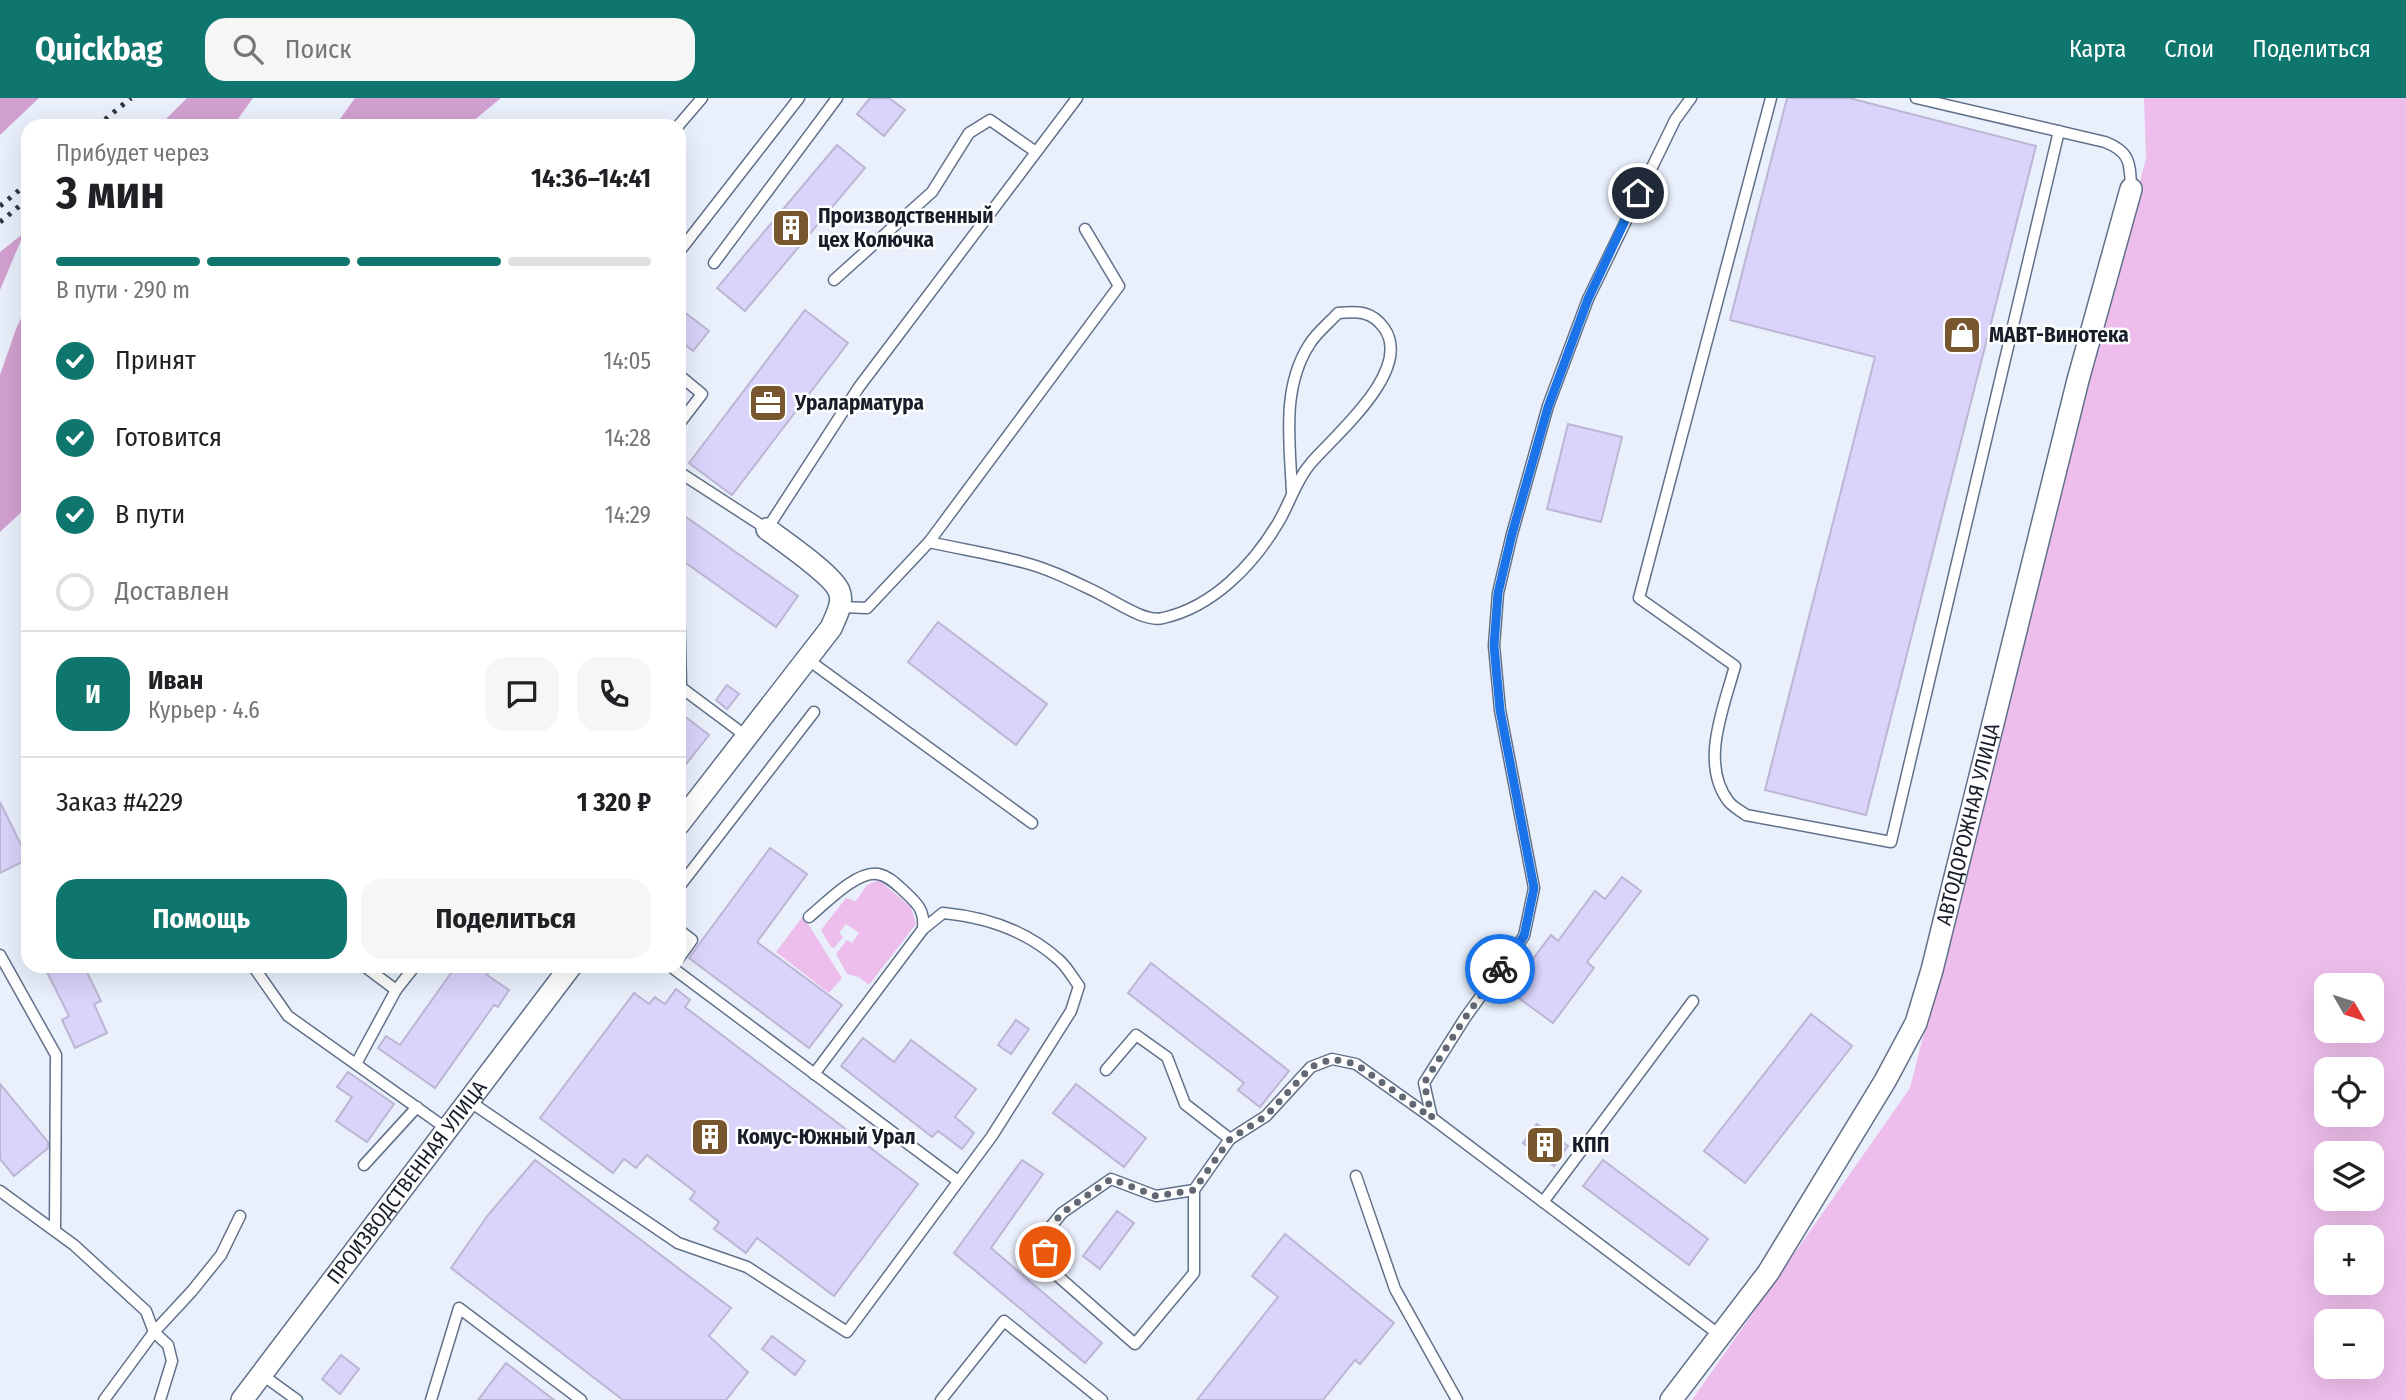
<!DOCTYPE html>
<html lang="ru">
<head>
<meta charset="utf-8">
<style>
  body { margin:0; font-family:"Fira Sans Condensed",sans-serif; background:#f6f6f6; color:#202124; height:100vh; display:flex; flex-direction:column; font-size:26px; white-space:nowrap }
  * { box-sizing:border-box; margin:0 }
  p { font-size:23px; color:#757577 }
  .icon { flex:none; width:38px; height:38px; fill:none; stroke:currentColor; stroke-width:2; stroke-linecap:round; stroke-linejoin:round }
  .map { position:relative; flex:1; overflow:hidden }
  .drawer { position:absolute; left:21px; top:21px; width:665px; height:854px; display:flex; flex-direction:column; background:#fff; border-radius:21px; box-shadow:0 7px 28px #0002 }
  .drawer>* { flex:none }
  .needle { width:46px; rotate:129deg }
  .buttons { position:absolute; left:2314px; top:875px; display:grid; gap:14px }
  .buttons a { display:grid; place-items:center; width:70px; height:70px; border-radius:14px; background:#fff; box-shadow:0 7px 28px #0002; font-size:35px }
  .pin { position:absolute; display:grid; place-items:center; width:60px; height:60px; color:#fff; margin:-30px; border:4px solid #fff; border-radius:50%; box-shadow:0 2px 7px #0007 }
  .courier { position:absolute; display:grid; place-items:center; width:70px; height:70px; margin:-35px; border:5px solid #1a73e8; border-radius:50%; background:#fff; color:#222; box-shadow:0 2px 9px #0007 }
  .overview em { font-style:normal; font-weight:700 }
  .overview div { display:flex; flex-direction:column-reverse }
  .overview { display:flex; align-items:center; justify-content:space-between; height:119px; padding:0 35px }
  h1 { font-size:46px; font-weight:700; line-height:52px }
  .bar { display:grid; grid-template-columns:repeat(4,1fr); gap:10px 7px; align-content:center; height:84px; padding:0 35px }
  .bar i { height:9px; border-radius:5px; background:#e0e0e0 }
  .bar .selected { background:#0f766e }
  .bar p { grid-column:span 4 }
  .line { display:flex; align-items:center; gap:18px; padding:0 35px; border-top:2px solid #e0e0e0 }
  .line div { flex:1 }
  .round { display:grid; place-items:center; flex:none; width:74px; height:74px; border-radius:21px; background:#f6f6f6 }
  ol { padding:0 35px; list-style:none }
  li { display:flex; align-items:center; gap:21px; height:77px }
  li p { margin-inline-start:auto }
  li .icon { padding:7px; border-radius:50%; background:#0f766e; color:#fff; stroke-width:4 }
  li:last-child { color:#757577 }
  li i { width:38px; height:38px; border:4px solid #e0e0e0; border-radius:50% }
  .cta { display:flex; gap:14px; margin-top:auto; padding:14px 35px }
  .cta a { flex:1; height:80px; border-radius:21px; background:#0f766e; color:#fff; font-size:28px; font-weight:700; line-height:80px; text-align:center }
  .cta a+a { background:#f6f6f6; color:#202124 }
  header { display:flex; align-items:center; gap:42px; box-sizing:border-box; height:98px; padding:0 35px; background:#0f766e; color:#fff }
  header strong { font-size:33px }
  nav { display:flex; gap:38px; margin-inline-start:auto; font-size:24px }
  .search { width:490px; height:63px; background:#f6f6f6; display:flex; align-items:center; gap:18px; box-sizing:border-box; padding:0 24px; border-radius:21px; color:#757577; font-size:26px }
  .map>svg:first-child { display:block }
  .green { fill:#edbeeb; fill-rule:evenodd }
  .forest { fill:#d2a0d0 }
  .building { fill:#dad3fa; stroke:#bcb6d5; stroke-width:2 }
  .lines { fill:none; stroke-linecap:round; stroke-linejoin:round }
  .service-casing { stroke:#61718a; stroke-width:13 }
  .minor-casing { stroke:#61718a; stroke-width:24 }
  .service { stroke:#fff; stroke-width:10 }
  .minor { stroke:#fff; stroke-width:21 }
  .rail { stroke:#313742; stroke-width:5; stroke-dasharray:3.5 7; stroke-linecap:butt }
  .done { stroke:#616873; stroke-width:7; stroke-dasharray:0 12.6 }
  .route { stroke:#1a73e8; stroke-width:9 }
  .labels { text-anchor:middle; stroke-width:5; stroke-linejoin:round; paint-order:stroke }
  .poi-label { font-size:21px; font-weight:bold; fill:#181e29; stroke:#fff; text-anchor:start }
  .street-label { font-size:21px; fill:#181e29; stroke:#fff }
</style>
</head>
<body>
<header>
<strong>Quickbag</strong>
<div class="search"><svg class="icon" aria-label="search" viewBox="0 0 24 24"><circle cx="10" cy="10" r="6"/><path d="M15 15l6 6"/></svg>Поиск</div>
<nav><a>Карта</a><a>Слои</a><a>Поделиться</a></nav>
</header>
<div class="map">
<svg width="2406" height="1302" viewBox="0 0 2406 1302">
  <rect width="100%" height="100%" fill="#e9f0fc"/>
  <g class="green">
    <path d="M 2144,0 L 2406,0 L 2406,1302 L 1692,1302 L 1910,990 L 2146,60 ZM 2326,887 L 2371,887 L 2371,933 L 2326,933 ZM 2326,971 L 2371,971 L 2371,1017 L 2326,1017 ZM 2326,1055 L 2371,1055 L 2371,1101 L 2326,1101 ZM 2326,1139 L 2371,1139 L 2371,1185 L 2326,1185 ZM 2326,1223 L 2371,1223 L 2371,1269 L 2326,1269 Z"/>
    <polygon points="879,782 911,809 916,826 869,887 859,879 847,876 836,856 847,842 852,845 859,835 846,826 839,835 843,839 834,850 831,849 821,832 846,800 856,803 867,787"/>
    <polygon points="803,818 842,880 829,895 776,854"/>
  </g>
  <g class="forest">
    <polygon points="0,0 39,0 0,37"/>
    <polygon points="187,0 253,0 233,28 159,28"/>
    <polygon points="355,0 501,0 467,28 335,28"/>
    <polygon points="24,135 0,192 0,154"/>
    <polygon points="28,205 28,408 0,434 0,277 16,231"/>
  </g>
  <g class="building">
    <polygon points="870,0 889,0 905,12 884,38 857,16"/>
    <polygon points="1787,0 1849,0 2036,48 1866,717 1765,692 1875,259 1730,222"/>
    <polygon points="837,47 865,70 745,213 717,190"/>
    <polygon points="679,210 709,233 693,253 679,242"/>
    <polygon points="805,212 848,245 732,397 689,365"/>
    <polygon points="1568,326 1622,339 1601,424 1547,411"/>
    <polygon points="679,414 798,498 776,529 679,460"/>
    <polygon points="938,524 1047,606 1016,647 908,564"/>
    <polygon points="727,587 739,596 727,611 716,602"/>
    <polygon points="679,614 709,637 679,675"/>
    <polygon points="0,704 28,761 0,775"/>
    <polygon points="770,750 807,776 757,844 842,907 809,950 689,860"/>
    <polygon points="1622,779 1641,793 1587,864 1594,870 1553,925 1509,893 1551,837 1558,843 1595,793 1605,801"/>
    <polygon points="1151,865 1289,973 1260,1009 1238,992 1244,985 1128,895"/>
    <polygon points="44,868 84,868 101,903 94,906 107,935 75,950 62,922 69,918"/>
    <polygon points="456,868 494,868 487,877 509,892 498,909 494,907 435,990 378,950 386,938 400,947"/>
    <polygon points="676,891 690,902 685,909 918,1086 834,1198 757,1140 746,1155 714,1131 719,1124 690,1101 695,1094 647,1057 636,1070 624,1061 613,1075 540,1020 634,895 649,906 655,899 665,906"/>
    <polygon points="1811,916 1852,948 1745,1085 1704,1053"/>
    <polygon points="1016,922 1029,931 1011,956 998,947"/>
    <polygon points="863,940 894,964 911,942 976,991 955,1019 974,1035 962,1051 938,1033 932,1039 841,968"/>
    <polygon points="348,974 394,1006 367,1044 336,1023 352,999 337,989"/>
    <polygon points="0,986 48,1044 48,1050 14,1078 0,1061"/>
    <polygon points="1076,986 1146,1040 1124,1069 1053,1015"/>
    <polygon points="1537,1026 1568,1048 1554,1068 1523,1045"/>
    <polygon points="535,1062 731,1210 709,1238 748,1274 726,1302 623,1302 451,1170 488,1117"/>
    <polygon points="1022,1062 1043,1076 991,1150 1102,1245 1085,1265 954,1155"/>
    <polygon points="1603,1062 1708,1141 1689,1167 1583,1088"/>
    <polygon points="1117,1113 1134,1125 1100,1171 1083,1158"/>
    <polygon points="1285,1136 1394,1225 1360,1266 1355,1262 1323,1302 1197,1302 1278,1199 1252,1178"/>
    <polygon points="772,1238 805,1263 795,1277 762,1251"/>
    <polygon points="341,1257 359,1271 340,1296 322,1281"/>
    <polygon points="506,1265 554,1302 478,1302"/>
  </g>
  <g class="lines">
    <defs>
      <g id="service">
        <polyline points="1691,0 1675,22 1588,201 1548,308 1512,436 1498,495 1494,548 1500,612 1534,790 1524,838 1465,920 1424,985 1432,1020 1721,1238"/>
        <path d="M 1771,0 L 1639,500 L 1735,568 C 1724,609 1699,666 1729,704 C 1733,709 1741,713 1746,717 L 1891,744 L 2059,33"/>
        <path d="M 1916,0 L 2105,44 C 2131,54 2130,66 2131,91"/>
        <polyline points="678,28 702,0"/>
        <polyline points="679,154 799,0"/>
        <polyline points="714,165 837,0"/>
        <polyline points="834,182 932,94 969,35 990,22 1036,54"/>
        <polyline points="679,277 702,296 679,326"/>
        <polyline points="679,374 767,431 859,289 1077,0"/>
        <polyline points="929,444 1119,188 1085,131"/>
        <polyline points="679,503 681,589"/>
        <path d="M 841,509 L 867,510 L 929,444 C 960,451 992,456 1022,464 C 1047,470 1073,483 1096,494 C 1113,502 1145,525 1163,520 C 1213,509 1253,467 1278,425 C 1290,405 1296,382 1311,365 C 1335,337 1414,272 1384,230 C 1372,213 1358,213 1338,215 C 1329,225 1316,235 1309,247 C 1281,291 1290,345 1292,395"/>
        <polyline points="807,561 1032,725"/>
        <polyline points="679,588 746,638"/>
        <polyline points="679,789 814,614"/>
        <path d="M 809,819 C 825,806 857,772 878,776 C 889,778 897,787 905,794 C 918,806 925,813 923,831"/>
        <polyline points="679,832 692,842 679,860"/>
        <polyline points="0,857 56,957 55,1133"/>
        <polyline points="253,868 288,918 447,1031"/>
        <polyline points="364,868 396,892 415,868"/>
        <polyline points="670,868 958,1083"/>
        <polyline points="356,966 396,892"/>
        <polyline points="1106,972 1136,937 1167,959 1185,1006 1230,1041"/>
        <path d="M 469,1003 L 678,1145 L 747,1169 L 847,1234 L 992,1038 L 1071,913 L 1079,888 C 1073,880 1067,869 1059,862 C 1026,832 986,819 943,815 L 923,831 L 814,976"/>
        <polyline points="364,1067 417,1009"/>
        <polyline points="1356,1078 1395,1191 1457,1302"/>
        <polyline points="1194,1092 1194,1175 1135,1246 1051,1172 1045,1154 1048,1132 1062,1115 1111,1081 1156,1098 1194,1092 1230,1041 1266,1018 1311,969 1332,961 1356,966 1432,1020"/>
        <polyline points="0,1093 74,1147 146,1213 154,1234 168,1247 172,1263 160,1302"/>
        <polyline points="1543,1104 1693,903"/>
        <polyline points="261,1276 297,1302"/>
        <polyline points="104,1302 154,1234 192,1193 221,1157 240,1118"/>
        <polyline points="431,1302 459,1210 581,1302"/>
        <polyline points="941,1302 1004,1223 1102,1302"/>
      </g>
      <g id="minor">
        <path d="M 679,726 L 831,530 C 836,518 844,505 839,493 C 833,477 783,443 767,431"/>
        <path id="s1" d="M 242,1302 L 571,868"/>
        <path id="s2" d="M 1671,1302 L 1768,1175 L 1885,983 L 1916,925 L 1932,872 L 2078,282 L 2131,91"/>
      </g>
    </defs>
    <use href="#service" class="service-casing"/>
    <use href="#minor" class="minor-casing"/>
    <use href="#service" class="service"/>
    <use href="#minor" class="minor"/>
    <g class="rail">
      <polyline points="97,28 131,0"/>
      <polyline points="0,108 28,85"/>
      <polyline points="0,124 28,101"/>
    </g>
  </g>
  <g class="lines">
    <polyline class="done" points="1045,1154 1048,1132 1062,1115 1111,1081 1156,1098 1194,1092 1230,1041 1266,1018 1311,969 1332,961 1356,966 1432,1020 1424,985 1465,920 1500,871"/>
    <polyline class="route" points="1500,871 1524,838 1534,790 1500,612 1494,548 1498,495 1512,436 1548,309 1588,201 1638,95"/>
  </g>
  <defs>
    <symbol id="building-square" viewBox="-11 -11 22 22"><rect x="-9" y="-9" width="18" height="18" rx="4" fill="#79572e" stroke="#fff"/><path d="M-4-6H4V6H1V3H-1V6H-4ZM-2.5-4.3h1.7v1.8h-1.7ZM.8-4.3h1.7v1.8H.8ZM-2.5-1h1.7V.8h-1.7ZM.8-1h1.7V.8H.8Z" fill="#fff"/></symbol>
    <symbol id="shop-square" viewBox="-11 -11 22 22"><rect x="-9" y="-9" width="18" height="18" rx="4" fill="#79572e" stroke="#fff"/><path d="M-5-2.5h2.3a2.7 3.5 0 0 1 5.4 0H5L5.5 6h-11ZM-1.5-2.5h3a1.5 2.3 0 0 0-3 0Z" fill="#fff"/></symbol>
    <symbol id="office-square" viewBox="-11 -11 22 22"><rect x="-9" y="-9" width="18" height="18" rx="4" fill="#79572e" stroke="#fff"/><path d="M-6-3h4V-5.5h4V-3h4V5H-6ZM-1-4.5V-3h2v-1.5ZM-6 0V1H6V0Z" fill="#fff"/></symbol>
  </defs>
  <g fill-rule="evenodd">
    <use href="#building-square" x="769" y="108" width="44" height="44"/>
    <use href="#shop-square" x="1940" y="215" width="44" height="44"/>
    <use href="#office-square" x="746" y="283" width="44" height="44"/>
    <use href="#building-square" x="688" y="1017" width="44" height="44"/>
    <use href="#building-square" x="1523" y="1025" width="44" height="44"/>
  </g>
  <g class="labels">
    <g class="poi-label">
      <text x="818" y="125">Производственный<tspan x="818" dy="24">цех Колючка</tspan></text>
      <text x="1989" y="244">МАВТ-Винотека</text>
      <text x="795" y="312">Ураларматура</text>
      <text x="737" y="1046">Комус-Южный Урал</text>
      <text x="1572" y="1054">КПП</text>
    </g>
    <g class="street-label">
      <text dy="7" stroke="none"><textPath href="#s2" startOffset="656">АВТОДОРОЖНАЯ УЛИЦА</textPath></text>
      <text dy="7" stroke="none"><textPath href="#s1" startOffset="273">ПРОИЗВОДСТВЕННАЯ УЛИЦА</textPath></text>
    </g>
  </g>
</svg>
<div class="buttons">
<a><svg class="needle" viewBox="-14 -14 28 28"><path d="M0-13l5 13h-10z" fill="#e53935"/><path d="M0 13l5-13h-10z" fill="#757577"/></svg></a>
<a><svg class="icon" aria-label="locate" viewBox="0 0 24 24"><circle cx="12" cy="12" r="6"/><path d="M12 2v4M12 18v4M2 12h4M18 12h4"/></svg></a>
<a><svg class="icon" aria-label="layers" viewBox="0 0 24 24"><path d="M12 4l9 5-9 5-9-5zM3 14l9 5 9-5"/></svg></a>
<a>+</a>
<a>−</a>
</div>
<div class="pin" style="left:1045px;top:1154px;background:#ea580c"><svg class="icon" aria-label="bag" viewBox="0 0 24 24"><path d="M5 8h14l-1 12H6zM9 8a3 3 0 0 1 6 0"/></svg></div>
<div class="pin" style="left:1638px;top:95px;background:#1f2937"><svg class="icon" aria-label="home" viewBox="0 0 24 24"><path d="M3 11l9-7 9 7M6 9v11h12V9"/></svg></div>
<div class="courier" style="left:1500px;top:871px"><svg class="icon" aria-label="bike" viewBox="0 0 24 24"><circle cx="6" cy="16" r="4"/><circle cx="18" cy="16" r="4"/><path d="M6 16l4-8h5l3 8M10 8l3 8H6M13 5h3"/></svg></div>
<section class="drawer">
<div class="overview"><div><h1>3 мин</h1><p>Прибудет через</p></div><em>14:36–14:41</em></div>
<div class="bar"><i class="selected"></i><i class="selected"></i><i class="selected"></i><i></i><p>В пути · 290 m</p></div>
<ol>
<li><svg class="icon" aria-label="check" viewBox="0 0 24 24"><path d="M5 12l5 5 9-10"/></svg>Принят<p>14:05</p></li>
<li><svg class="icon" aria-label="check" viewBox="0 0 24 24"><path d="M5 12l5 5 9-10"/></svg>Готовится<p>14:28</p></li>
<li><svg class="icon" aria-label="check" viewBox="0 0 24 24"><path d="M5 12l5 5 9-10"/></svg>В пути<p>14:29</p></li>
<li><i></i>Доставлен</li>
</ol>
<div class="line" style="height:126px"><b class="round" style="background:#0f766e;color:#fff">И</b><div><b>Иван</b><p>Курьер · 4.6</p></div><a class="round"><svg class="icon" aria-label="chat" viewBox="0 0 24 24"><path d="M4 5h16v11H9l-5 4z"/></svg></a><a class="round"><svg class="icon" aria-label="phone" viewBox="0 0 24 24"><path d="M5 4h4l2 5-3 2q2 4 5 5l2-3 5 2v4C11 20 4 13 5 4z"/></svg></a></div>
<div class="line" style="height:91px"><div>Заказ #4229</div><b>1 320 ₽</b></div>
<div class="cta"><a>Помощь</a><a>Поделиться</a></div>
</section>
</div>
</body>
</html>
